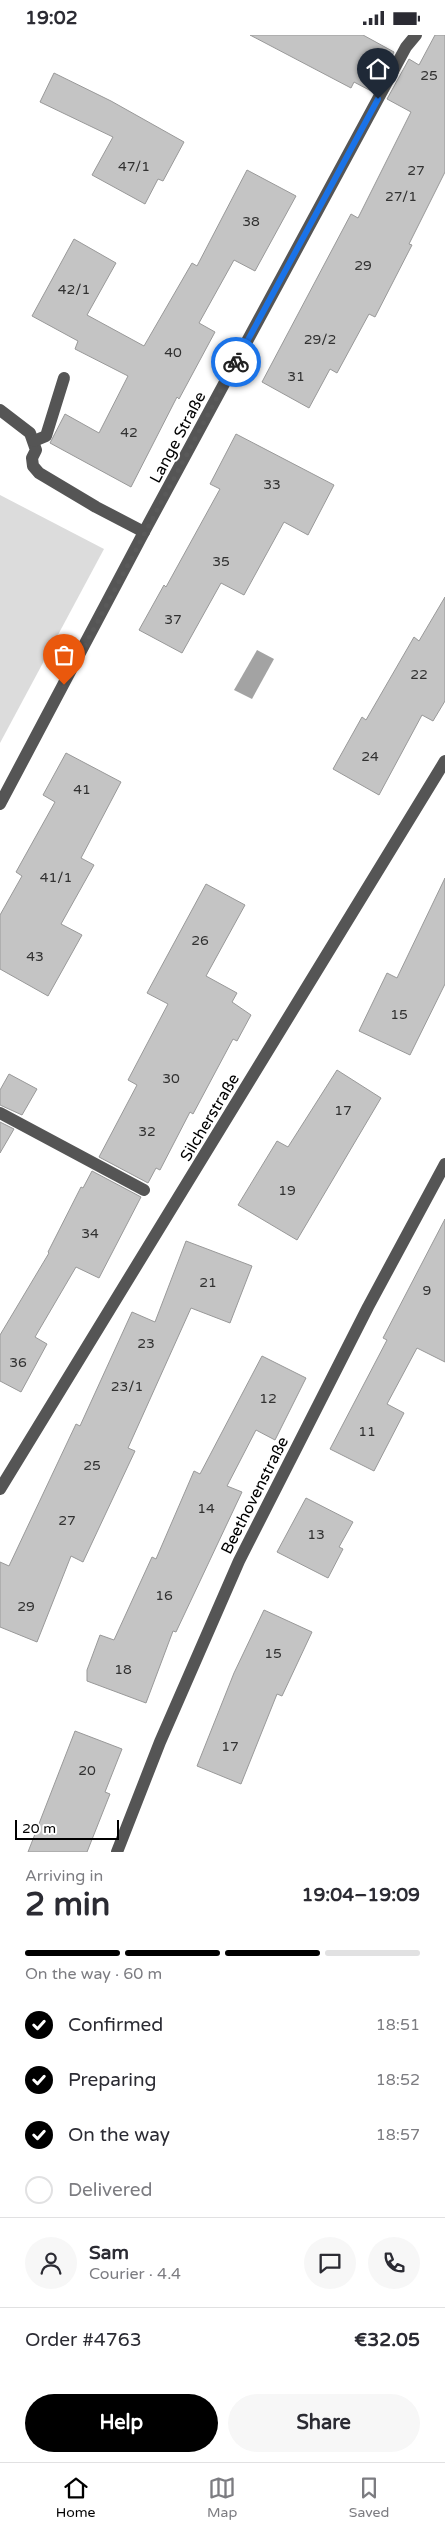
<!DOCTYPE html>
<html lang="en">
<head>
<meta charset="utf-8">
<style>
  body { margin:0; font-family:"Varela Round",sans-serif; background:#f7f7f7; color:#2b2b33; height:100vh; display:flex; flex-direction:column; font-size:19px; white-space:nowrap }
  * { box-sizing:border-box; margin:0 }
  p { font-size:16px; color:#7c7c81 }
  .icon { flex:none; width:28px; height:28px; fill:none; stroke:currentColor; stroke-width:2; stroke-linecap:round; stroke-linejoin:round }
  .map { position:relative; height:1817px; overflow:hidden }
  .panel { display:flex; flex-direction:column; background:#fff; flex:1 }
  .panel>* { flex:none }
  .scale { position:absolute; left:15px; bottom:12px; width:104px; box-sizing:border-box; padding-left:5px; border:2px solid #000; border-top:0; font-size:14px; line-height:18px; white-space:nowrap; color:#000; -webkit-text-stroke:4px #fff; paint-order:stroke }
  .pin { position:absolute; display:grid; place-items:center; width:42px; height:42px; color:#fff; margin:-51px -21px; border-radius:50% 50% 50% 0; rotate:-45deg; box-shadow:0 0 5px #0007 }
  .pin .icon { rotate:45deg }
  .courier { position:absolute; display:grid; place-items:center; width:50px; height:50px; margin:-25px; border:4px solid #1a73e8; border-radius:50%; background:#fff; color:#222; box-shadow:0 1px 6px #0007 }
  .head em { font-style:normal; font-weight:800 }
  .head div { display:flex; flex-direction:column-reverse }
  .head { display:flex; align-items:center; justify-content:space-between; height:85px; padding:0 25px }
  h1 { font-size:32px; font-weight:800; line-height:38px }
  .bar { display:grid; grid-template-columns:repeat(4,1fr); gap:8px 5px; align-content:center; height:60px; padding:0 25px }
  .bar i { height:6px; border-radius:4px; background:#e1e1e2 }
  .bar .selected { background:#000 }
  .bar p { grid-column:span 4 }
  .line { display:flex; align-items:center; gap:12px; padding:0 25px; border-top:1px solid #e1e1e2 }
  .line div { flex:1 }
  .round { display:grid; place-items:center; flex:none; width:52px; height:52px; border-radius:26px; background:#f7f7f7 }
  ol { padding:0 25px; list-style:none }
  li { display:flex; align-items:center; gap:15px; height:55px }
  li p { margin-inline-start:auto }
  li .icon { padding:5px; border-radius:50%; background:#000; color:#fff; stroke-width:4 }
  li:last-child { color:#7c7c81 }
  li i { width:28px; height:28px; border:2px solid #e1e1e2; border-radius:50% }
  .primary-button { display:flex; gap:10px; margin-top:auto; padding:10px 25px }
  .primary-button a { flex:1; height:58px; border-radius:30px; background:#000; color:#fff; font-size:20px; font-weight:800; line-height:58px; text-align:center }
  .primary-button a+a { background:#f7f7f7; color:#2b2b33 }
  .status { display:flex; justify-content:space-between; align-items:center; height:35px; padding:0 25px; background:#fff; direction:ltr }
  .status svg { height:14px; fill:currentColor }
  .tab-bar { display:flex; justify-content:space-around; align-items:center; height:70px; border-top:1px solid #e1e1e2; background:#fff; font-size:14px; color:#7c7c81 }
  .tab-bar a { display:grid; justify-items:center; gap:2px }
  .tab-bar .selected { color:#000 }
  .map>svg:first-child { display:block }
  .green { fill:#dcdcdc }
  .water { fill:#a3a3a3 }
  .building { fill:#c4c4c4; stroke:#999 }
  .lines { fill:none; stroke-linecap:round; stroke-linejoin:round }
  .minor { stroke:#555; stroke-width:12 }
  .done { stroke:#595959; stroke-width:5; stroke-dasharray:0 9 }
  .route { stroke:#1a73e8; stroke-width:6 }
  .labels { text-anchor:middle; stroke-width:4; stroke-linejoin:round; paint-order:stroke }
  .number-label { font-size:14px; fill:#313131 }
  .street-label { font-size:16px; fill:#000; stroke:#fff }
</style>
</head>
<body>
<div class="status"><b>19:02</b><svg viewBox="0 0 49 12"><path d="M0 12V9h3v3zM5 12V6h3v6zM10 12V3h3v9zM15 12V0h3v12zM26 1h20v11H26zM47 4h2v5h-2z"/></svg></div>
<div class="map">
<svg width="445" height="1817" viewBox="0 0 445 1817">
  <rect width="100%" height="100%" fill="#fff"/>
  <polygon class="green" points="0,460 104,514 0,708"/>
  <polygon class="water" points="257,615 274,624 252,664 234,655"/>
  <g class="building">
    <polygon points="250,0 363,0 394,17 373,57 354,47 351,53"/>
    <polygon points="435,0 445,0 445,137 409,209 412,210 375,282 369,279 337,338 330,334 309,373 262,347 351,179 358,183 411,77 387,64 409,24 419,30"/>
    <polygon points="54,38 111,66 184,107 163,146 158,144 145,169 92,140 113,102 40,67"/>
    <polygon points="247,135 296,161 255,236 234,225 199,288 215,297 179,364 177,362 131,452 50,408 65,379 99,398 128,341 75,314 78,306 32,281 74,204 116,228 87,280 144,311 192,228 197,231"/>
    <polygon points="236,399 334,450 308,500 284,487 244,560 221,548 182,618 139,595 164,550 166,552 220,454 210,449"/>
    <polygon points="445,562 445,666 433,686 422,680 379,760 333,734 362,682 366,685 414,602 419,606"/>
    <polygon points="66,718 121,747 81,823 94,830 61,889 82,900 48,961 0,934 0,880 22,841 16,837 55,767 43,760"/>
    <polygon points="445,843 445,949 410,1020 359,996 387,938 397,943"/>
    <polygon points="206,849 245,870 206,941 237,958 232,967 251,980 237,1006 233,1004 193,1079 190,1077 160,1135 156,1133 148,1148 99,1122 137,1050 128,1045 168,969 147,958"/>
    <polygon points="337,1035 381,1063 297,1205 238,1170 277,1106 288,1112"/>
    <polygon points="9,1039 37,1054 22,1080 0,1070 0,1055"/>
    <polygon points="0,1087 14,1094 0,1118"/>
    <polygon points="92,1136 141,1162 99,1243 76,1232 35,1302 47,1309 21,1357 0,1346 0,1300 49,1218 48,1217 81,1152 83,1153"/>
    <polygon points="445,1184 445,1327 417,1313 387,1369 404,1378 374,1436 330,1414 387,1305 383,1303"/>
    <polygon points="186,1206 252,1231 230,1288 191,1273 128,1413 135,1416 83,1527 71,1521 37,1607 0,1592 0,1527 9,1531 76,1389 80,1391 132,1277 155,1287"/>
    <polygon points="262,1321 306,1343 275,1405 256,1395 227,1451 242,1457 176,1597 173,1596 146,1668 87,1646 87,1635 100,1600 114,1605 152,1522 156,1524 194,1436 200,1439"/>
    <polygon points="306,1463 353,1487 339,1512 343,1514 328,1543 277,1517"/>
    <polygon points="264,1575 312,1597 282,1661 277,1659 241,1749 197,1731 234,1638"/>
    <polygon points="75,1696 122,1714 105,1757 110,1759 87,1817 28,1817"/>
  </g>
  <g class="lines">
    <g class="minor">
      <polyline points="0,375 30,398 36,415 32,423 33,431 39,438 96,472 144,497"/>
      <polyline points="34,406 46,401 64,343"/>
      <polyline points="0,769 144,497 406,12 416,0"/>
      <polyline points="0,1078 144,1155"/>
      <polyline points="0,1454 445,726"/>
      <polyline points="117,1817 160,1707 239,1526 368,1272 445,1129"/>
    </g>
  </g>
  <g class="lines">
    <polyline class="done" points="64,650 236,327"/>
    <polyline class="route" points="236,327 378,64"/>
  </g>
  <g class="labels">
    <g class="number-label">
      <text x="429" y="45">25</text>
      <text x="134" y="136">47/1</text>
      <text x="416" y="140">27</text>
      <text x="401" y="166">27/1</text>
      <text x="251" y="191">38</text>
      <text x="363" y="235">29</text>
      <text x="74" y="259">42/1</text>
      <text x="320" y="309">29/2</text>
      <text x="173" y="322">40</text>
      <text x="296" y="346">31</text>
      <text x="129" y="402">42</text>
      <text x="272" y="454">33</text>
      <text x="221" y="531">35</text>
      <text x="173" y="589">37</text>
      <text x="419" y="644">22</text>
      <text x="370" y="726">24</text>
      <text x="82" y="759">41</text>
      <text x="56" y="847">41/1</text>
      <text x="200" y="910">26</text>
      <text x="35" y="926">43</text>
      <text x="399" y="984">15</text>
      <text x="171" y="1048">30</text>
      <text x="343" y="1080">17</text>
      <text x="147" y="1101">32</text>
      <text x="287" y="1160">19</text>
      <text x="90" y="1203">34</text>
      <text x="208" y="1252">21</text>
      <text x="427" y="1260">9</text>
      <text x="146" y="1313">23</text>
      <text x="18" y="1332">36</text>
      <text x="127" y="1356">23/1</text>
      <text x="268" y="1368">12</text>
      <text x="367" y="1401">11</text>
      <text x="92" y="1435">25</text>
      <text x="206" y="1478">14</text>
      <text x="67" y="1490">27</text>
      <text x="316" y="1504">13</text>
      <text x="164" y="1565">16</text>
      <text x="26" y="1576">29</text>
      <text x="273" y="1623">15</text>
      <text x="123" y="1639">18</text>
      <text x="230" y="1716">17</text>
      <text x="87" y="1740">20</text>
    </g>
    <g class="street-label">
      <text transform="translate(177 402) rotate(-62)" y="6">Lange Straße</text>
      <text transform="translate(209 1082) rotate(-59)" y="6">Silcherstraße</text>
      <text transform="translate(254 1460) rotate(-63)" y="6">Beethovenstraße</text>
    </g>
  </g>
</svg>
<div class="scale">20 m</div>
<div class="pin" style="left:64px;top:650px;background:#ea580c"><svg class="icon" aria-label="bag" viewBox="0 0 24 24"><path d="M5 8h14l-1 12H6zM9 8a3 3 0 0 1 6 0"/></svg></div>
<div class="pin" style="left:378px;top:64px;background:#1f2937"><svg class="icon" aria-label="home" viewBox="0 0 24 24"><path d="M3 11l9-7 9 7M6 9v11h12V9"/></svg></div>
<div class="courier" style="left:236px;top:327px"><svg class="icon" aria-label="bike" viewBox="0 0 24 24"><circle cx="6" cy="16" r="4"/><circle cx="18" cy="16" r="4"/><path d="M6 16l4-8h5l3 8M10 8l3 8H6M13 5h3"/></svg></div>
</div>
<section class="panel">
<div class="head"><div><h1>2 min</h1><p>Arriving in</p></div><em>19:04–19:09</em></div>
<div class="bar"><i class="selected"></i><i class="selected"></i><i class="selected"></i><i></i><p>On the way · 60 m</p></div>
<ol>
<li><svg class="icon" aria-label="check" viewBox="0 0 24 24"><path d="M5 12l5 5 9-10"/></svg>Confirmed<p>18:51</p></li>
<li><svg class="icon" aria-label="check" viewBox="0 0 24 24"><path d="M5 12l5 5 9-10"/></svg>Preparing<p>18:52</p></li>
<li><svg class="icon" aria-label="check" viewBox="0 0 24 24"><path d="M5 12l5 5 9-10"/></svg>On the way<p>18:57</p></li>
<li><i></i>Delivered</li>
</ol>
<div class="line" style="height:90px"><a class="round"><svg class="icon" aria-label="person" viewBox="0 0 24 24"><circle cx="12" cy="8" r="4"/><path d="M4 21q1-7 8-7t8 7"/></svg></a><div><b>Sam</b><p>Courier · 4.4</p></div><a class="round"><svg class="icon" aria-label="chat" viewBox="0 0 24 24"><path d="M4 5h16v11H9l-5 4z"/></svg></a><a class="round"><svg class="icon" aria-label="phone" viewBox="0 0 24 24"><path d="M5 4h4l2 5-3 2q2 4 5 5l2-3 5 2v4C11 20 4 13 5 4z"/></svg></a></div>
<div class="line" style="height:65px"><div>Order #4763</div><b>€32.05</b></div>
<div class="primary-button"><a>Help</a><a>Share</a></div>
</section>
<nav class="tab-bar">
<a class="selected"><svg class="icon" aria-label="home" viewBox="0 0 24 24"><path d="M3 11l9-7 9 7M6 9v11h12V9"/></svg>Home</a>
<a><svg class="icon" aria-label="map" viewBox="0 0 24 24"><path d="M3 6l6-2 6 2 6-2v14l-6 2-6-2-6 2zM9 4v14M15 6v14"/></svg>Map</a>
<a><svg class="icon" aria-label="saved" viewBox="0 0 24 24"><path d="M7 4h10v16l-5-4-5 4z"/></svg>Saved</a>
</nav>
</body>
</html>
